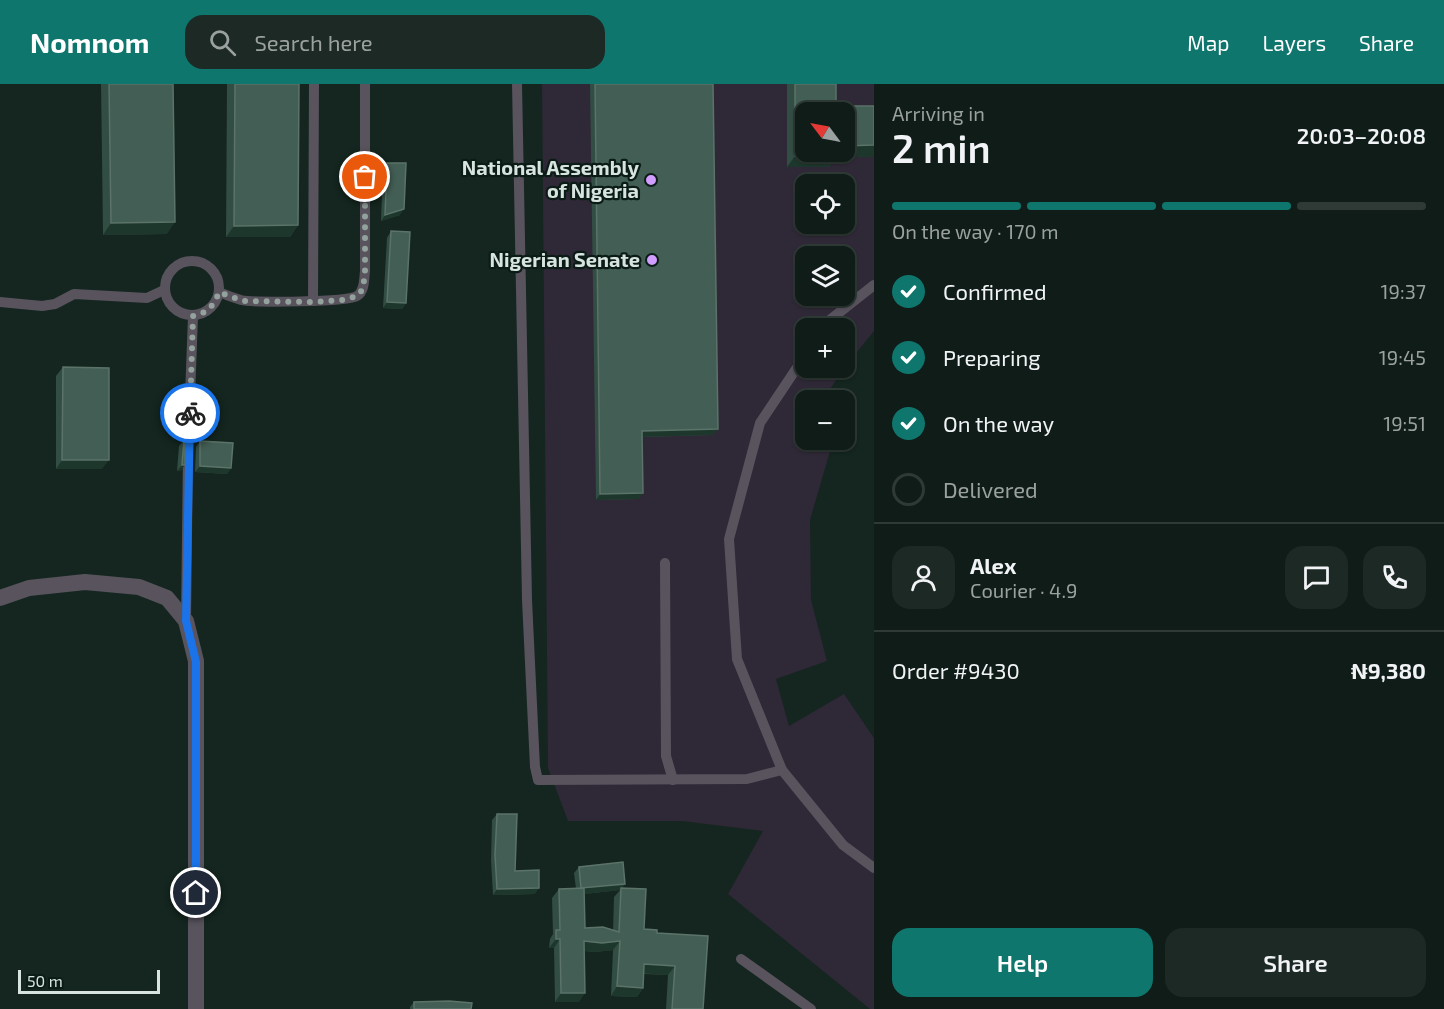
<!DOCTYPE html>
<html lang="en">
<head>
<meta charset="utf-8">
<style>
  body { margin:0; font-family:"Exo 2",sans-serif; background:#1d2924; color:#f1f3f6; height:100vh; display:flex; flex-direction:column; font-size:22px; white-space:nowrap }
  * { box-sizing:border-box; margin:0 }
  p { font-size:20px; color:#9ba1a1 }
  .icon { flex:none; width:33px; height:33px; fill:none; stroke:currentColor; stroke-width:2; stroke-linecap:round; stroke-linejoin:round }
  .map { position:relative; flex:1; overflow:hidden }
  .sheet { display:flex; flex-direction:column; background:#0f1c17; width:570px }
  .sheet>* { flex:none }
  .needle { width:39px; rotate:302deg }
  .controls { position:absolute; left:795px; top:18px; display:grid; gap:12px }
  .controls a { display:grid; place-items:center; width:60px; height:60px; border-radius:12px; background:#0f1c17; box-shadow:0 2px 4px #0004,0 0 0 2px #2f3a36; font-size:30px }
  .scale { position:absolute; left:18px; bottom:15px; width:142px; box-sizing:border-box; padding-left:6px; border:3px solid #d8e4df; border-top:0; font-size:16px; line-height:21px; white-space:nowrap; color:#d8e4df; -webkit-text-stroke:4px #0a1c15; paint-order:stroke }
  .pin { position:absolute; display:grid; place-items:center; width:51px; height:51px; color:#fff; margin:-26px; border:3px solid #fff; border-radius:50%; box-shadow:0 2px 6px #0007 }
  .courier { position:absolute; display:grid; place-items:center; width:60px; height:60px; margin:-30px; border:4px solid #1a73e8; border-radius:50%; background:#fff; color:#222; box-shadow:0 2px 8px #0007 }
  .headline em { font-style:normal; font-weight:600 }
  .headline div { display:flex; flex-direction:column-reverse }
  .headline { display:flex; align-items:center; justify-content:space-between; height:102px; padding:0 18px }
  h1 { font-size:39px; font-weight:600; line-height:45px }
  .bar { display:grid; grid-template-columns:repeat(4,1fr); gap:9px 6px; align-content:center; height:72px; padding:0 18px }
  .bar i { height:8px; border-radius:4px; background:#2f3a36 }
  .bar .selected { background:#0f766e }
  .bar p { grid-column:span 4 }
  .line { display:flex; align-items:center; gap:15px; padding:0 18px; border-top:2px solid #2f3a36 }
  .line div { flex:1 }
  .round { display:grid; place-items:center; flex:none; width:63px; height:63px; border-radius:18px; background:#1d2924 }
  ol { padding:0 18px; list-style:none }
  li { display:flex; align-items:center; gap:18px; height:66px }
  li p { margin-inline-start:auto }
  li .icon { padding:6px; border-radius:50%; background:#0f766e; color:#fff; stroke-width:4 }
  li:last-child { color:#9ba1a1 }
  li i { width:33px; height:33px; border:3px solid #2f3a36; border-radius:50% }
  .primary-button { display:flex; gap:12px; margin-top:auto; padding:12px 18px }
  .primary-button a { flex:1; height:69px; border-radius:18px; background:#0f766e; color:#fff; font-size:24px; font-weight:600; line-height:69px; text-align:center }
  .primary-button a+a { background:#1d2924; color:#f1f3f6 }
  header { display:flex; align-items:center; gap:36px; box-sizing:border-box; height:84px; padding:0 30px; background:#0f766e; color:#fff }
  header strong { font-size:28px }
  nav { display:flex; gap:33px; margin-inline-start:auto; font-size:21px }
  .search { width:420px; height:54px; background:#1d2924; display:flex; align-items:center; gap:15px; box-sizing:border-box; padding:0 21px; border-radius:18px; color:#9ba1a1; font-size:22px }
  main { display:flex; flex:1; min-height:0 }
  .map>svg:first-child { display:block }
  .green { fill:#2f2836; fill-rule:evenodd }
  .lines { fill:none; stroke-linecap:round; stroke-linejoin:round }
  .service { stroke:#58535d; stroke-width:10 }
  .minor { stroke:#58535d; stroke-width:16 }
  .wall { fill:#324d43; fill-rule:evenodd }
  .shaded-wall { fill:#1e372d }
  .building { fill:#435e54; stroke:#5b7369; stroke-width:1.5 }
  .done { stroke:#93a29c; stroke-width:6; stroke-dasharray:0 10.8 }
  .route { stroke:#1a73e8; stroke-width:8 }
  .poi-dot { fill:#d19dfe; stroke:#0a1c15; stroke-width:2 }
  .labels { text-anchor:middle; stroke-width:4.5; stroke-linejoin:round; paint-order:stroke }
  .poi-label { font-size:20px; font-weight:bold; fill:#d8e4df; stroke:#0a1c15; text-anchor:end }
</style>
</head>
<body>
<header>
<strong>Nomnom</strong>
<div class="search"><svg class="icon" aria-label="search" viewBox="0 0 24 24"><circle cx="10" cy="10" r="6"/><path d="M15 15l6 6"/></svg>Search here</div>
<nav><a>Map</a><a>Layers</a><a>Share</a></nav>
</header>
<main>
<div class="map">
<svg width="874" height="925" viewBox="0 0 874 925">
  <rect width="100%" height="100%" fill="#14261f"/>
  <path class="green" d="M 542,0 L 874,0 L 874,247 L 845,283 L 844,244 L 806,244 L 806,284 L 844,284 L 823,316 L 806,316 L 806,349 L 804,352 L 805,353 L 806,356 L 811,356 L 831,364 L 810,436 L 811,516 L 827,577 L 776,595 L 789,642 L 844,610 L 874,654 L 874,925 L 870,925 L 728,810 L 763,747 L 682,737 L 568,737 L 548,684 ZM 806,28 L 844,28 L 844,68 L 806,68 ZM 806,100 L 844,100 L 844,140 L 806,140 ZM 806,172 L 844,172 L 844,212 L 806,212 Z"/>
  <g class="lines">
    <g class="service">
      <polyline points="517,0 527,516 535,683 538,696 747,695 782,686"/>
      <circle cx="192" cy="204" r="27"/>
      <path d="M 219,208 C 226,211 234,214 241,216 C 254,219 347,218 357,212 C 365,207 364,195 365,187 L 365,0"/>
      <polyline points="313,217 314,0"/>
      <polyline points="0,218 42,222 55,220 74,210 147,214 164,206"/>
      <polyline points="822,244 826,239 874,201"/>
      <polyline points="806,270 760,339 729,455 737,575 782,686 843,761 874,784"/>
      <polyline points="665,479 666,672 673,696"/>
      <polyline points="186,537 188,366 193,232"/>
      <polyline points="741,875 811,925"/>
    </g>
    <polyline class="minor" points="0,514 29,504 85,498 139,503 167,514 186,537 196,577 196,925"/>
  </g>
  <g class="wall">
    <polygon points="101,0 173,0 167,150 103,151"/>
    <polygon points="227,0 299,0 298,141 290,153 226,153"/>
    <polygon points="590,0 713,0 713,351 642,353 639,415 596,416"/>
    <polygon points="787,0 836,0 835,73 829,83 787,83"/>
    <polygon points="387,79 400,131 381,137 383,85"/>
    <polygon points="391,147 406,219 402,225 383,224 387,154"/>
    <polygon points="63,283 102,385 56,385 56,292"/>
    <polygon points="184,356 185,381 180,387 177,387 179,362"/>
    <polygon points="200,357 231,384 227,390 195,388 196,363"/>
    <polygon points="497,730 515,787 535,810 493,811 491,777 492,736"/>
    <path d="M 579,783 L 625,800 L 622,804 L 644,845 L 657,849 L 703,925 L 666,925 L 668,891 L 644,890 L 643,904 L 637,913 L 611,912 L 613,866 L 595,868 L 584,867 L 579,918 L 555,918 L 554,864 L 549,864 L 550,855 L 553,850 L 552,814 L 559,805 L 576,805 L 574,789 ZM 620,806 L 614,813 L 613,847 L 585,844 L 584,810 Z"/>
    <polygon points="414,918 471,925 410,925 410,923"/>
  </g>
  <g class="shaded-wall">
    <polygon points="874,61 874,73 835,73 829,83 787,83 795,72 832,68 844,68 844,62"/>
    <polygon points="404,125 400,131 381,137 385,131"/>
    <polygon points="175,138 167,150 103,151 111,139"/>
    <polygon points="298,141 290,153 226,153 234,142"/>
    <polygon points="387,218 406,219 402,225 383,224"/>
    <polygon points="718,345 713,351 638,353 642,347"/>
    <polygon points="62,376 109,376 102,385 56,385"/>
    <polygon points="182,381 185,381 180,387 177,387"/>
    <polygon points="200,382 231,384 227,390 195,388"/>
    <polygon points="643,409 639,415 596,416 600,410"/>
    <polygon points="625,800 621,806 621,804 620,806 576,811 581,804"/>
    <polygon points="539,804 535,810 493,811 497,805"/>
    <polygon points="556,855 560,855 554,864 549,864"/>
    <polygon points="584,857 620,857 613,866 595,868 577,866"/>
    <polygon points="644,880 675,882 668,891 638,889"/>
    <polygon points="617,902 643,904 637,913 611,912"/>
    <polygon points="561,909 585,909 579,918 555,918"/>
  </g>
  <g class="building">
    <polygon points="109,0 173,0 175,138 111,139"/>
    <polygon points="235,0 299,0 298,141 234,142"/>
    <polygon points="595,0 713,0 718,345 642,347 643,409 600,410"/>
    <polygon points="795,0 836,0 836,22 874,22 874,61 844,62 844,28 806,28 806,68 837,68 837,71 795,72"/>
    <polygon points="387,79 406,79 404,125 385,131"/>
    <polygon points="391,147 410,148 406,219 387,218"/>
    <polygon points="63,283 109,284 109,376 62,376"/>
    <polygon points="184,356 185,356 185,381 182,381"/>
    <polygon points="200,357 233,359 231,384 200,382"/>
    <polygon points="497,730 517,730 515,787 539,786 539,804 497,805 495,771"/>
    <polygon points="623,778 625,800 581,804 579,783"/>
    <polygon points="584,804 585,844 603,843 619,848 621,804 646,805 644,845 657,846 657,849 708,852 703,925 672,925 675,882 644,880 643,904 617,902 620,857 602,859 584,857 585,909 561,909 560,855 556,855 556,846 560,846 559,805"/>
    <polygon points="449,917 472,919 471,925 414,925 414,918"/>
  </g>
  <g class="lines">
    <path class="done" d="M 190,329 L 193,232 C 207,229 214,222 219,208 L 243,217 L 313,218 L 342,216 L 357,212 L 363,205 L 365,187 L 365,93"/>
    <polyline class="route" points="190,329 186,537 196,578 196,809"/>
  </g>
  <g class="poi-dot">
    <circle cx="651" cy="96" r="6"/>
    <circle cx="652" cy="176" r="6"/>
  </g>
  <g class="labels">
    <g class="poi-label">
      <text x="639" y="91">National Assembly<tspan x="639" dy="23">of Nigeria</tspan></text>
      <text x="640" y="183">Nigerian Senate</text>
    </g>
  </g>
</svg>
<div class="controls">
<a><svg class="needle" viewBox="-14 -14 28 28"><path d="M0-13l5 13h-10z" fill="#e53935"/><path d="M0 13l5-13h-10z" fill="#9ba1a1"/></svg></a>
<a><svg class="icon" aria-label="locate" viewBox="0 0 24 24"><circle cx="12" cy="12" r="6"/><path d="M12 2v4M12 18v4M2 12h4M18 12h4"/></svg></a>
<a><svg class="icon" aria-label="layers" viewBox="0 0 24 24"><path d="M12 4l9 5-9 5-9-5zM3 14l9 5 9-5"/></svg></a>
<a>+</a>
<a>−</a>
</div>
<div class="scale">50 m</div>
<div class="pin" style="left:365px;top:93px;background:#ea580c"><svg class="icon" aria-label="bag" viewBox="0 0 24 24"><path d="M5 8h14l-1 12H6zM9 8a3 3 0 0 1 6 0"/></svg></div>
<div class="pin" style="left:196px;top:809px;background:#1f2937"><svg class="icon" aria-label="home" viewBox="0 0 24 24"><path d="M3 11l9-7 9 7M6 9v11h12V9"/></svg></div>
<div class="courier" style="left:190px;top:329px"><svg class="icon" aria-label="bike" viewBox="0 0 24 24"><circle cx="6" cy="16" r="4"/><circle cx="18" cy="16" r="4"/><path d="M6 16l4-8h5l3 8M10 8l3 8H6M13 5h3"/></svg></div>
</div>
<section class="sheet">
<div class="headline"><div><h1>2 min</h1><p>Arriving in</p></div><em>20:03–20:08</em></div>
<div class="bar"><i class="selected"></i><i class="selected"></i><i class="selected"></i><i></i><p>On the way · 170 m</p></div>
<ol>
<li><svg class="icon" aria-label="check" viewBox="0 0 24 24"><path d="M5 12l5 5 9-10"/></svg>Confirmed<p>19:37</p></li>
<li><svg class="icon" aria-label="check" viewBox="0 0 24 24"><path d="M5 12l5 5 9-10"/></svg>Preparing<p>19:45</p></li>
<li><svg class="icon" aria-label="check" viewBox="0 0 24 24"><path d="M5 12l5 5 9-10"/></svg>On the way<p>19:51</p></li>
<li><i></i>Delivered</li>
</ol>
<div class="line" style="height:108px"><a class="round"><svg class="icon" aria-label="person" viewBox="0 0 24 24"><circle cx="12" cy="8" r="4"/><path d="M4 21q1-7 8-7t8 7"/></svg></a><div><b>Alex</b><p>Courier · 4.9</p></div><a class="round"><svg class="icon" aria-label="chat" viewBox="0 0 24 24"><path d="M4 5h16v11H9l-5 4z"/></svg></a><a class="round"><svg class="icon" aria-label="phone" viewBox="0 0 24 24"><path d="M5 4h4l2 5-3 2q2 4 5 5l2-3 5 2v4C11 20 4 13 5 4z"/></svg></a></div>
<div class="line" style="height:78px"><div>Order #9430</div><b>₦9,380</b></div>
<div class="primary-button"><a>Help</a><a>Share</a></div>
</section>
</main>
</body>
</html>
